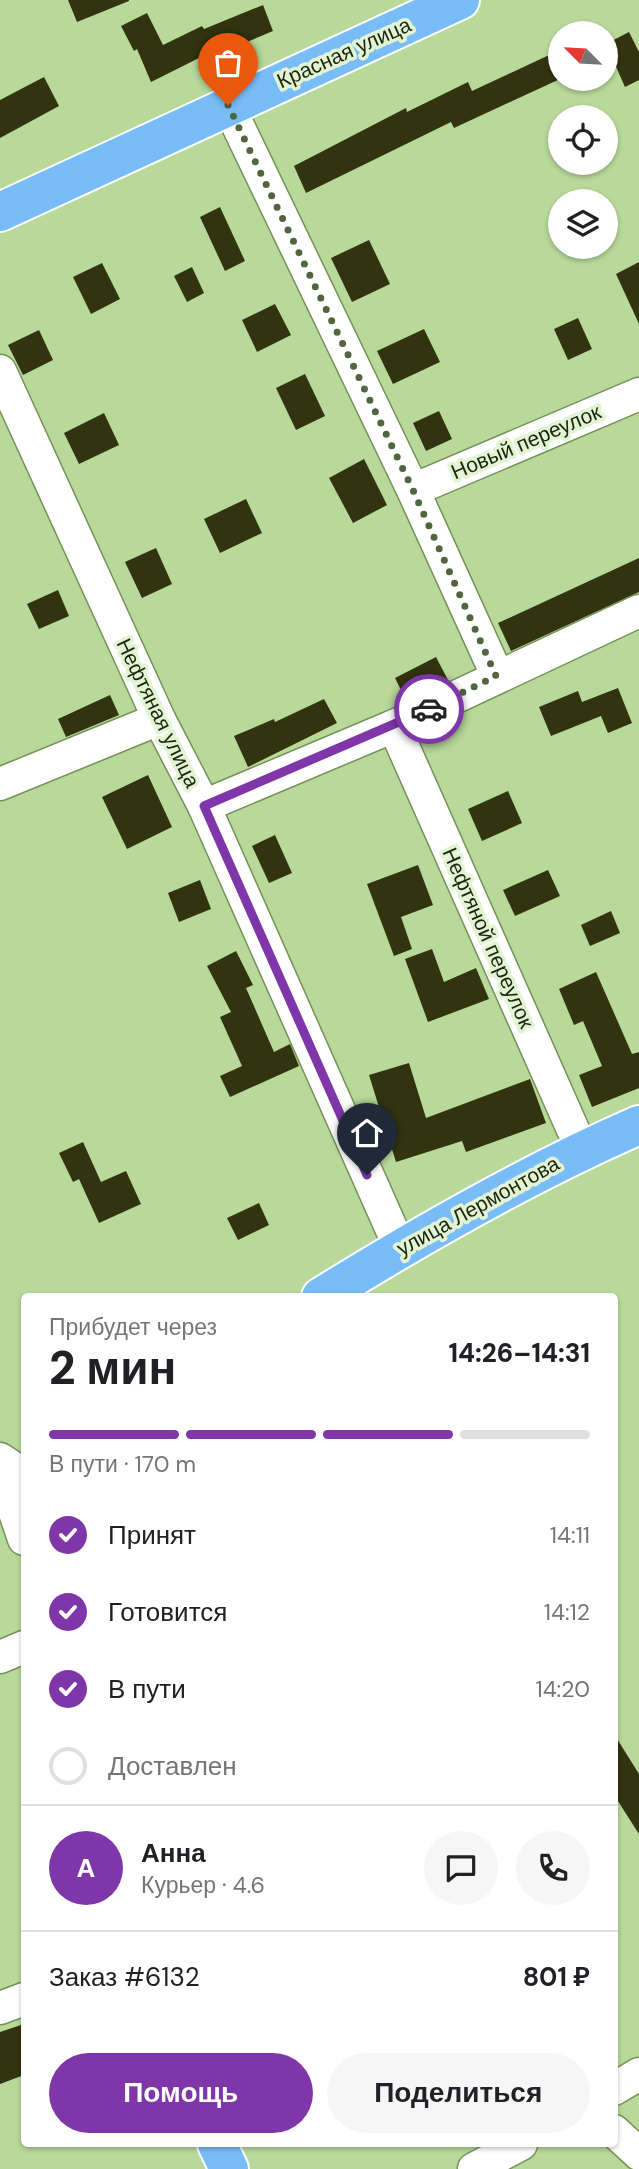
<!DOCTYPE html>
<html lang="ru">
<head>
<meta charset="utf-8">
<style>
  body { margin:0; font-family:"DM Sans",sans-serif; background:#f6f6f6; color:#202124; height:100vh; display:flex; flex-direction:column; font-size:26px; white-space:nowrap }
  * { box-sizing:border-box; margin:0 }
  p { font-size:23px; color:#757577 }
  .icon { flex:none; width:38px; height:38px; fill:none; stroke:currentColor; stroke-width:2; stroke-linecap:round; stroke-linejoin:round }
  .map { position:relative; flex:1; overflow:hidden }
  .drawer { position:absolute; left:21px; top:1293px; width:597px; height:854px; display:flex; flex-direction:column; background:#fff; border-radius:7px; box-shadow:0 2px 5px #0004 }
  .drawer>* { flex:none }
  .needle { width:46px; rotate:294deg }
  .tools { position:absolute; left:548px; top:21px; display:grid; gap:14px }
  .tools a { display:grid; place-items:center; width:70px; height:70px; border-radius:50%; background:#fff; box-shadow:0 2px 5px #0004; font-size:35px }
  .pin { position:absolute; display:grid; place-items:center; width:60px; height:60px; color:#fff; margin:-72px -30px; border-radius:50% 50% 50% 0; rotate:-45deg; box-shadow:0 0 7px #0007 }
  .pin .icon { rotate:45deg }
  .courier { position:absolute; display:grid; place-items:center; width:70px; height:70px; margin:-35px; border:5px solid #7f36a9; border-radius:50%; background:#fff; color:#222; box-shadow:0 2px 9px #0007 }
  .summary em { font-style:normal; font-weight:800 }
  .summary div { display:flex; flex-direction:column-reverse }
  .summary { display:flex; align-items:center; justify-content:space-between; height:119px; padding:0 28px }
  h1 { font-size:46px; font-weight:800; line-height:52px }
  .bar { display:grid; grid-template-columns:repeat(4,1fr); gap:10px 7px; align-content:center; height:84px; padding:0 28px }
  .bar i { height:9px; border-radius:5px; background:#e0e0e0 }
  .bar .on { background:#7f36a9 }
  .bar p { grid-column:span 4 }
  .line { display:flex; align-items:center; gap:18px; padding:0 28px; border-top:2px solid #e0e0e0 }
  .line div { flex:1 }
  .round { display:grid; place-items:center; flex:none; width:74px; height:74px; border-radius:37px; background:#f6f6f6 }
  ol { padding:0 28px; list-style:none }
  li { display:flex; align-items:center; gap:21px; height:77px }
  li p { margin-inline-start:auto }
  li .icon { padding:7px; border-radius:50%; background:#7f36a9; color:#fff; stroke-width:4 }
  li:last-child { color:#757577 }
  li i { width:38px; height:38px; border:4px solid #e0e0e0; border-radius:50% }
  .action { display:flex; gap:14px; margin-top:auto; padding:14px 28px }
  .action a { flex:1; height:80px; border-radius:42px; background:#7f36a9; color:#fff; font-size:28px; font-weight:800; line-height:80px; text-align:center }
  .action a+a { background:#f6f6f6; color:#202124 }
  .map>svg:first-child { display:block }
  .building { fill:#32330f }
  .lines { fill:none; stroke-linecap:round; stroke-linejoin:round }
  .minor-casing { stroke:#749257; stroke-width:35 }
  .major-casing { stroke:#fff; stroke-width:42 }
  .minor { stroke:#fff; stroke-width:32 }
  .major { stroke:#79bdf8; stroke-width:38 }
  .done { stroke:#51653f; stroke-width:7; stroke-dasharray:0 12.6 }
  .route { stroke:#7f36a9; stroke-width:9 }
  .labels { text-anchor:middle; stroke-width:7; stroke-linejoin:round; paint-order:stroke }
  .street-label { font-size:21px; fill:#1a260e; stroke:#e3f4d4 }
</style>
</head>
<body>
<div class="map">
<svg width="639" height="2169" viewBox="0 0 639 2169">
  <rect width="100%" height="100%" fill="#b8d99a"/>
  <g class="building">
    <polygon points="68,0 129,0 129,1 77,22"/>
    <polygon points="263,5 273,31 235,47 233,41 151,82 137,49 134,51 121,26 147,13 163,45 202,26 204,29"/>
    <polygon points="629,32 639,52 639,80 625,87 606,44"/>
    <polygon points="560,50 560,79 454,128 451,122 306,193 294,166 406,108 407,112 468,82 472,91"/>
    <polygon points="44,77 59,106 0,138 0,100"/>
    <polygon points="220,207 245,261 225,271 200,217"/>
    <polygon points="369,240 390,284 352,302 331,258"/>
    <polygon points="639,262 639,324 616,274"/>
    <polygon points="102,263 120,299 91,314 73,277"/>
    <polygon points="192,267 204,293 187,302 174,276"/>
    <polygon points="275,304 291,335 257,352 242,320"/>
    <polygon points="578,318 592,349 568,360 554,329"/>
    <polygon points="424,329 440,362 393,384 377,351"/>
    <polygon points="39,330 53,360 23,375 8,345"/>
    <polygon points="305,374 325,416 296,430 276,388"/>
    <polygon points="439,411 452,439 426,451 413,423"/>
    <polygon points="104,413 119,445 79,464 64,433"/>
    <polygon points="364,459 387,505 353,523 329,478"/>
    <polygon points="246,499 262,533 220,553 204,519"/>
    <polygon points="156,548 172,584 142,598 125,562"/>
    <polygon points="639,558 639,592 511,651 498,623"/>
    <polygon points="58,590 69,616 39,629 27,604"/>
    <polygon points="436,657 448,680 406,700 395,678"/>
    <polygon points="618,688 632,723 608,733 601,716 551,736 539,707 578,691 582,702"/>
    <polygon points="110,695 119,715 66,737 58,719"/>
    <polygon points="324,699 337,723 248,767 234,736 274,719 275,722"/>
    <polygon points="148,775 172,827 127,849 102,797"/>
    <polygon points="508,791 522,823 482,841 468,809"/>
    <polygon points="275,835 292,873 269,883 252,846"/>
    <polygon points="418,865 433,905 401,917 412,949 394,956 367,884"/>
    <polygon points="548,870 560,896 515,916 503,890"/>
    <polygon points="200,880 211,909 179,922 168,893"/>
    <polygon points="611,911 620,933 590,946 581,925"/>
    <polygon points="432,949 444,982 476,968 489,999 428,1022 405,959"/>
    <polygon points="236,951 253,985 246,988 274,1052 290,1044 299,1066 230,1097 220,1076 242,1066 220,1017 231,1012 207,966"/>
    <polygon points="596,972 632,1054 639,1052 639,1088 592,1107 579,1075 602,1066 583,1021 574,1025 559,989"/>
    <polygon points="409,1063 426,1118 530,1079 546,1123 466,1152 462,1141 396,1162 369,1075"/>
    <polygon points="83,1142 101,1182 126,1171 141,1204 99,1223 79,1179 73,1182 59,1153"/>
    <polygon points="259,1203 269,1225 238,1240 227,1218"/>
    <polygon points="614,1734 639,1774 639,1834 614,1795"/>
    <polygon points="24,2024 24,2075 0,2084 0,2032"/>
  </g>
  <g class="lines">
    <defs>
      <g id="minor">
        <polyline points="228,105 413,490 497,675"/>
        <polyline points="0,371 159,719 204,806 400,1248"/>
        <polyline points="413,490 639,394"/>
        <polyline points="394,726 582,1150"/>
        <polyline points="0,784 159,719"/>
        <polyline points="204,806 394,726 639,611"/>
        <polyline points="0,1459 24,1475"/>
        <polyline points="0,1483 11,1501 24,1539"/>
        <polyline points="0,1657 24,1647"/>
        <polyline points="0,2008 24,1999"/>
        <polyline points="614,2089 639,2074"/>
        <polyline points="614,2131 639,2154"/>
        <polyline points="474,2169 521,2144"/>
      </g>
      <g id="major">
        <polyline points="0,212 460,0"/>
        <path d="M 321,1297 C 424,1233 529,1173 639,1125"/>
        <polyline points="217,2144 229,2169"/>
      </g>
    </defs>
    <use href="#minor" class="minor-casing"/>
    <use href="#major" class="major-casing"/>
    <use href="#minor" class="minor"/>
    <use href="#major" class="major"/>
  </g>
  <g class="lines">
    <polyline class="done" points="228,105 413,490 496,676 429,709"/>
    <polyline class="route" points="367,1175 204,806 429,709"/>
  </g>
  <g class="labels">
    <g class="street-label">
      <text transform="translate(344 53) rotate(-24)" y="7">Красная улица</text>
      <text transform="translate(526 442) rotate(-23)" y="7">Новый переулок</text>
      <text transform="translate(158 713) rotate(64)" y="7">Нефтяная улица</text>
      <text transform="translate(488 938) rotate(66)" y="7">Нефтяной переулок</text>
      <text transform="translate(478 1206) rotate(-29)" y="7">улица Лермонтова</text>
    </g>
  </g>
</svg>
<div class="tools">
<a><svg class="needle" viewBox="-14 -14 28 28"><path d="M0-13l5 13h-10z" fill="#e53935"/><path d="M0 13l5-13h-10z" fill="#757577"/></svg></a>
<a><svg class="icon" aria-label="locate" viewBox="0 0 24 24"><circle cx="12" cy="12" r="6"/><path d="M12 2v4M12 18v4M2 12h4M18 12h4"/></svg></a>
<a><svg class="icon" aria-label="layers" viewBox="0 0 24 24"><path d="M12 4l9 5-9 5-9-5zM3 14l9 5 9-5"/></svg></a>
</div>
<div class="pin" style="left:228px;top:105px;background:#ea580c"><svg class="icon" aria-label="bag" viewBox="0 0 24 24"><path d="M5 8h14l-1 12H6zM9 8a3 3 0 0 1 6 0"/></svg></div>
<div class="pin" style="left:367px;top:1175px;background:#1f2937"><svg class="icon" aria-label="home" viewBox="0 0 24 24"><path d="M3 11l9-7 9 7M6 9v11h12V9"/></svg></div>
<div class="courier" style="left:429px;top:709px"><svg class="icon" aria-label="car" viewBox="0 0 24 24"><path d="M5 17H2v-5l4-1 3-4h7l3 4 3 1v5h-3M9 17h6M6 11h13"/><circle cx="7" cy="17" r="2"/><circle cx="17" cy="17" r="2"/></svg></div>
<section class="drawer">
<div class="summary"><div><h1>2 мин</h1><p>Прибудет через</p></div><em>14:26–14:31</em></div>
<div class="bar"><i class="on"></i><i class="on"></i><i class="on"></i><i></i><p>В пути · 170 m</p></div>
<ol>
<li><svg class="icon" aria-label="check" viewBox="0 0 24 24"><path d="M5 12l5 5 9-10"/></svg>Принят<p>14:11</p></li>
<li><svg class="icon" aria-label="check" viewBox="0 0 24 24"><path d="M5 12l5 5 9-10"/></svg>Готовится<p>14:12</p></li>
<li><svg class="icon" aria-label="check" viewBox="0 0 24 24"><path d="M5 12l5 5 9-10"/></svg>В пути<p>14:20</p></li>
<li><i></i>Доставлен</li>
</ol>
<div class="line" style="height:126px"><b class="round" style="background:#7f36a9;color:#fff">А</b><div><b>Анна</b><p>Курьер · 4.6</p></div><a class="round"><svg class="icon" aria-label="chat" viewBox="0 0 24 24"><path d="M4 5h16v11H9l-5 4z"/></svg></a><a class="round"><svg class="icon" aria-label="phone" viewBox="0 0 24 24"><path d="M5 4h4l2 5-3 2q2 4 5 5l2-3 5 2v4C11 20 4 13 5 4z"/></svg></a></div>
<div class="line" style="height:91px"><div>Заказ #6132</div><b>801 ₽</b></div>
<div class="action"><a>Помощь</a><a>Поделиться</a></div>
</section>
</div>
</body>
</html>
